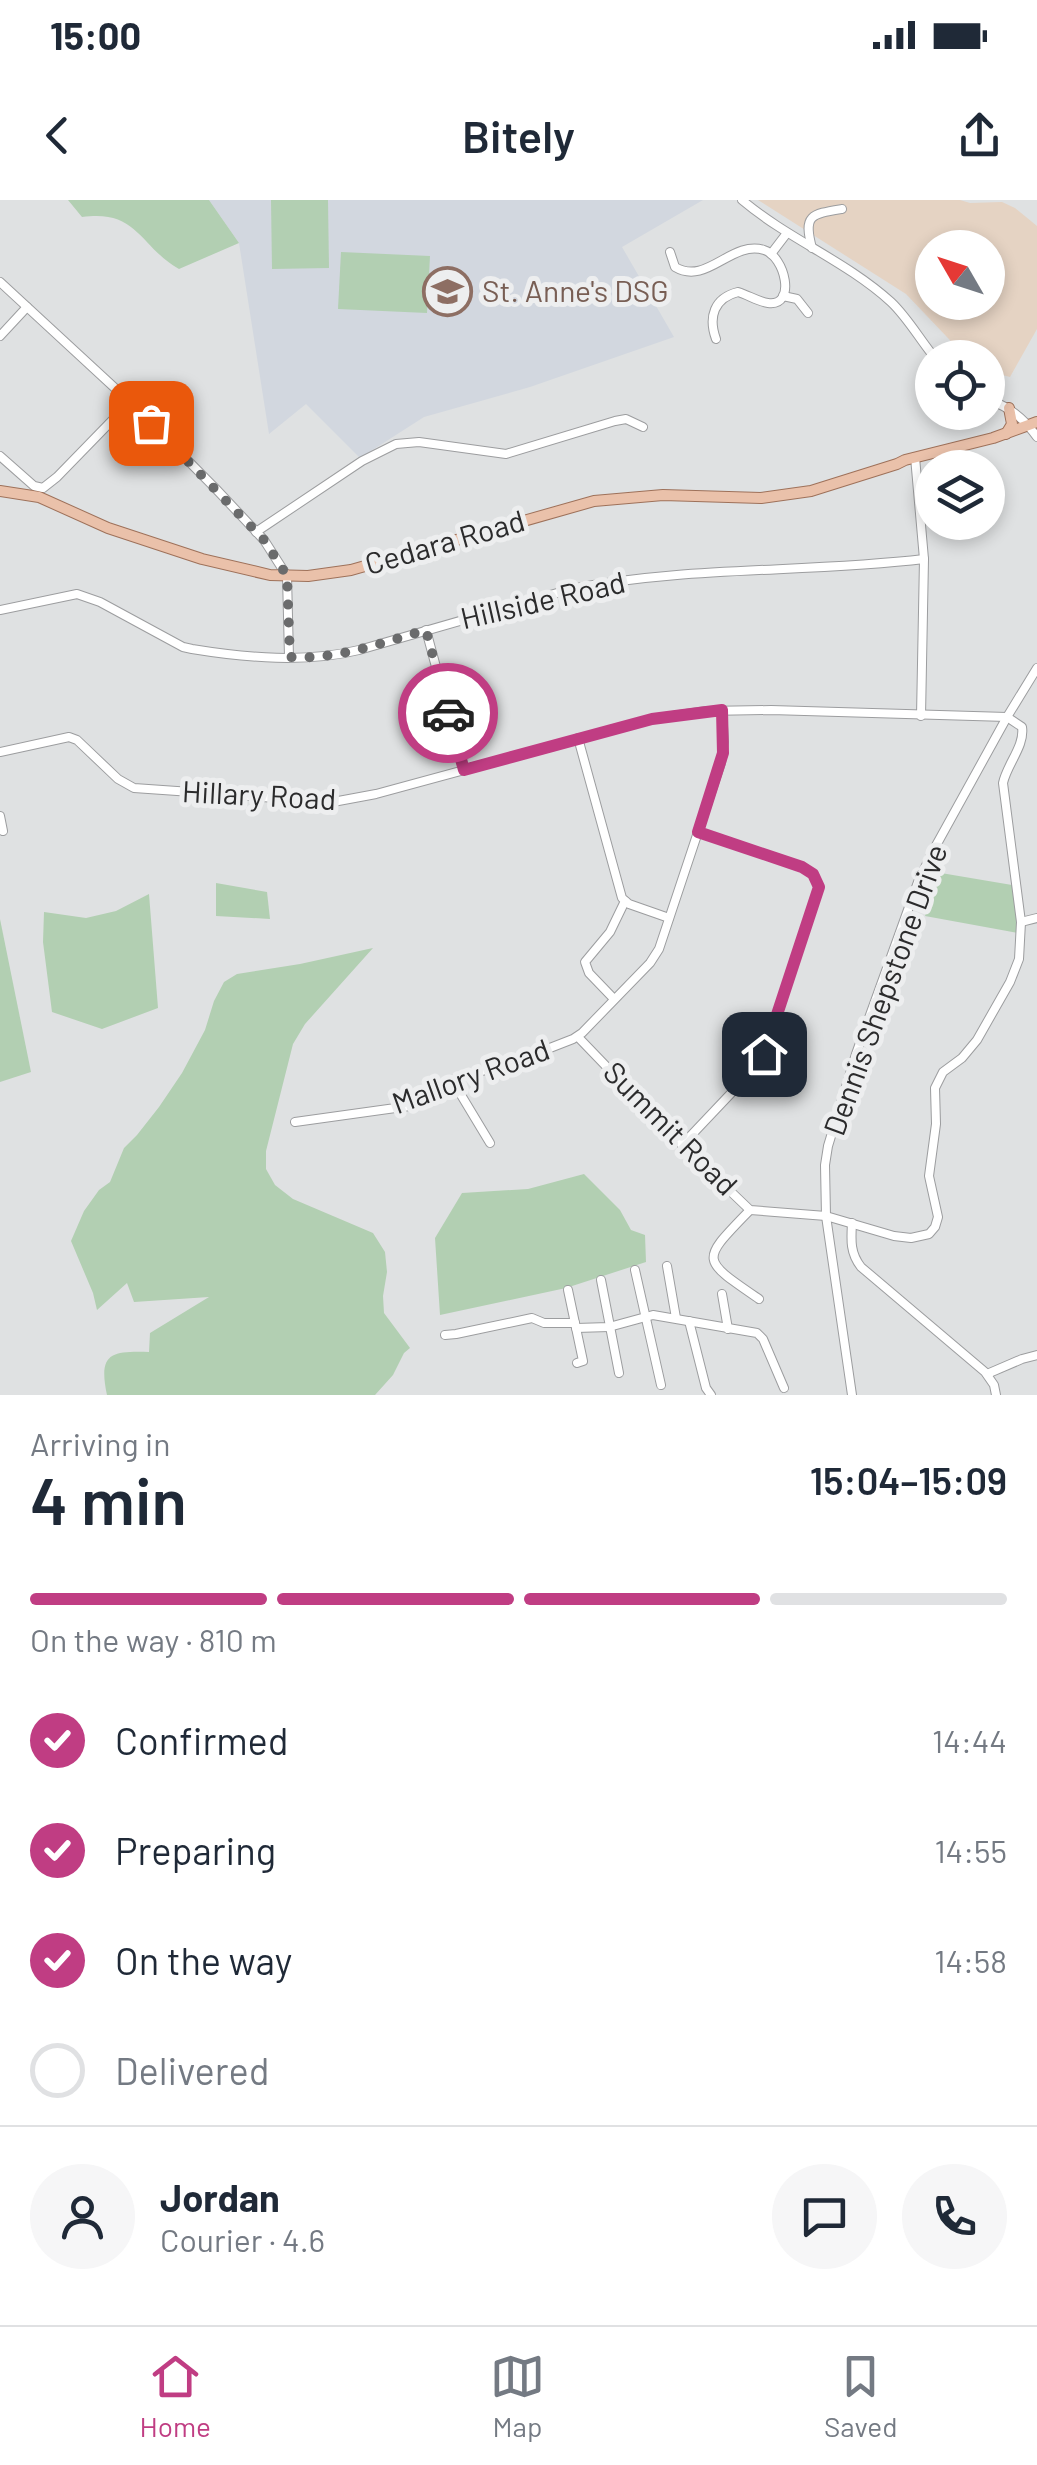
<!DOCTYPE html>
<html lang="en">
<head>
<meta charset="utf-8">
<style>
  body { margin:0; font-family:Barlow,sans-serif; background:#f6f6f7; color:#1f2937; height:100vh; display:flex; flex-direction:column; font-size:38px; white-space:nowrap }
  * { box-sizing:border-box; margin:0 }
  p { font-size:32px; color:#747a83 }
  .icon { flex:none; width:55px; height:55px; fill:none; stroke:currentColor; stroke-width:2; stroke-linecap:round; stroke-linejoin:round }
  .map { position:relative; height:1195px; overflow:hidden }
  .panel { display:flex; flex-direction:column; background:#fff; flex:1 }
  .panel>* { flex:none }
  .needle { width:65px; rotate:309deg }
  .tools { position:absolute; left:915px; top:30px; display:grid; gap:20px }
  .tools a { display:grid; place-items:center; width:90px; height:90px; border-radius:50%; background:#fff; box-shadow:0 5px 15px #0003; font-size:50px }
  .pin { position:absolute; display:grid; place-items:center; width:85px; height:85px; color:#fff; margin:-42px; border-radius:20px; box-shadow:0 5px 15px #0006 }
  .courier { position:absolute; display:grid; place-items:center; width:100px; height:100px; margin:-50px; border:8px solid #c03d83; border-radius:50%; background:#fff; color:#222; box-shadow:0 2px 12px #0007 }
  .overview em { font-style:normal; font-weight:600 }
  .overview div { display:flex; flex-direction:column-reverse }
  .overview { display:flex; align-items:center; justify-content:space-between; height:170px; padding:0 30px }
  h1 { font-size:65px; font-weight:600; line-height:75px }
  .bar { display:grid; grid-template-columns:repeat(4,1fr); gap:15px 10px; align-content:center; height:120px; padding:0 30px }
  .bar i { height:12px; border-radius:8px; background:#e0e1e3 }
  .bar .active { background:#c03d83 }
  .bar p { grid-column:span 4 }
  .line { display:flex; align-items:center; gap:25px; padding:0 30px; border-top:2px solid #e0e1e3 }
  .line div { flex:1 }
  .round { display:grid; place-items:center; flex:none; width:105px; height:105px; border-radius:52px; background:#f6f6f7 }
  ol { padding:0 30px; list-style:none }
  li { display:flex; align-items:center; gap:30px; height:110px }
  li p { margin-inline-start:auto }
  li .icon { padding:10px; border-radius:50%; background:#c03d83; color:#fff; stroke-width:4 }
  li:last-child { color:#747a83 }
  li i { width:55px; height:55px; border:5px solid #e0e1e3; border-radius:50% }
  .status { display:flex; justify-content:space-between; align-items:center; height:70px; padding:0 50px; background:#fff; direction:ltr }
  .status svg { height:28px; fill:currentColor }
  header { display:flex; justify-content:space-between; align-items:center; height:130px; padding:0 30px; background:#fff; font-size:45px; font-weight:600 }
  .tab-bar { display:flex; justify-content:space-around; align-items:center; height:140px; border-top:2px solid #e0e1e3; background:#fff; font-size:28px; color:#747a83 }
  .tab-bar a { display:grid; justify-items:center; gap:5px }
  .tab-bar .active { color:#c03d83 }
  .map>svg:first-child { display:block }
  .commercial { fill:#e5d3c3; fill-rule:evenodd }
  .built { fill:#d2d7df }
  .green { fill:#b2cfb2 }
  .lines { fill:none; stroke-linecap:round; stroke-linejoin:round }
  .minor-casing { stroke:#9c9d9f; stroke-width:10 }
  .major-casing { stroke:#9e715a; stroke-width:12 }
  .minor { stroke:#fff; stroke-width:8 }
  .major { stroke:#eac1aa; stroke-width:10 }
  .done { stroke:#6a6b6c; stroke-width:10; stroke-dasharray:0 18 }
  .route { stroke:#c03d83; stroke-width:12 }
  .labels { text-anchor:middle; stroke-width:10; stroke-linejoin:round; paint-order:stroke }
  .education-label { font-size:30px; fill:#785e54; stroke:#edeeef; text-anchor:start }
  .street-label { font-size:30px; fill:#2b2b2c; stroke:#edeeef }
</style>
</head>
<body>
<div class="status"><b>15:00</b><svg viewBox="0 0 49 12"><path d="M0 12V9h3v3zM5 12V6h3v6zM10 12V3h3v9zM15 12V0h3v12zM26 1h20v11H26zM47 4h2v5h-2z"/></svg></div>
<header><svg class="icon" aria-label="back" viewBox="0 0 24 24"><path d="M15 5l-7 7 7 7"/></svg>Bitely<svg class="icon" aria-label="share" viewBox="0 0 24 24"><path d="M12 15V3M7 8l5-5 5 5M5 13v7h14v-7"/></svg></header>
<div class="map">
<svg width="1037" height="1195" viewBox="0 0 1037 1195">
  <rect width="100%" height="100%" fill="#dfe1e2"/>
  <path class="commercial" d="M 758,0 L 960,0 L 970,3 L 1002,2 L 1015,8 L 1037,26 L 1037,129 L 1010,177 L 988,171 L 988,158 L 966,157 L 906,94 ZM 932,48 L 988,48 L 988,102 L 932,102 Z"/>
  <polygon class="built" points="209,0 703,0 622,47 674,137 530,187 424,217 360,258 306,204 269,234 239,43"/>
  <g class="green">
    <path d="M 68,0 L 209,0 L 239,43 L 179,69 C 139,46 138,9 82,17 Z"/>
    <polygon points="271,0 328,0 329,68 272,69"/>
    <polygon points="341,52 430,56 427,113 338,109"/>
    <polygon points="941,673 1012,685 1018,733 925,716"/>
    <polygon points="216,683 267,692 270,719 216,716"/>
    <polygon points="149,694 158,808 102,829 52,812 43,742 44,712 86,718 116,711"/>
    <polygon points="0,719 31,872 0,882"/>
    <path d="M 373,748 L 305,824 L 293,844 L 266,951 L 266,969 L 275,985 L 293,999 L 373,1033 L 385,1052 L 387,1072 L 383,1096 L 384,1113 L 410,1148 L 404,1153 L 393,1175 L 375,1195 L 107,1195 C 98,1153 111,1151 149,1152 L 150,1133 L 209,1097 L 134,1102 L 127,1083 L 97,1110 L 93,1093 L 71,1041 L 84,1011 L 99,990 L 110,982 L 124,948 L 137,935 L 159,907 L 182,873 L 205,830 L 214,801 L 224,782 L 237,774 L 300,764 Z"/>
    <polygon points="584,974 620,1010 631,1030 645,1035 646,1062 566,1088 440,1115 435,1038 462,993 528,989"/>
  </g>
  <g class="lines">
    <defs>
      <g id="minor">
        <path d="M 742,0 C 788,39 846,61 891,102 C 908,118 920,140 935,158"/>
        <path d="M 812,48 C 803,15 811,14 842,9"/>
        <path d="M 670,52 L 675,67 C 707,86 731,40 764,50 C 785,56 797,107 768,103 C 759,102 748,95 738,92 C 714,98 708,117 716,139"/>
        <polyline points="771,54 787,33"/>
        <polyline points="0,82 130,202 216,289 264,340 287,376 289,457"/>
        <polyline points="783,96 797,99 808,113"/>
        <polyline points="0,136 27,107"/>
        <path d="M 988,199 C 1010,208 1023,217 1037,237"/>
        <polyline points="0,256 34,286 43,288 57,277 130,202"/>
        <polyline points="915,257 924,359 921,516"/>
        <polyline points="256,332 362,261 396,244 419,242 506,254 615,221 626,219 643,227"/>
        <path d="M 0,410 L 77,394 L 100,402 L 183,447 L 192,449 C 247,458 306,463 359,450 L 571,389 C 687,366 807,373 924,359"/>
        <polyline points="426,430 464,570"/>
        <polyline points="578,538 622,698 629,704 669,718"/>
        <path d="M 0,552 L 69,537 L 77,540 L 118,579 L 134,588 L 333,602 L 376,594 L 652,519 L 706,511 L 771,510 L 1007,517 L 1022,527 C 1025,546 1007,564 1003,583 L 1021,722 L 1019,759 L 1010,782 L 977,840 L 962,858 L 943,872 L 935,888 L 936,924 L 929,976 L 938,1017 L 935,1027 L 929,1034 L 911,1038 L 894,1036 L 826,1016 L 750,1010 L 682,945 L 578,837"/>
        <polyline points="0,616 3,631"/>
        <polyline points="1021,722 1037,718"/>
        <polyline points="614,799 589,773 585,762 610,732 625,701"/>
        <polyline points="452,880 490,943"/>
        <polyline points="295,922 417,905 452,880 519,860 573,839 582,833 650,763 659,749 721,563 724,542 722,510"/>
        <polyline points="682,945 754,869 764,854 819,687 813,674 803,667 698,632"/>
        <path d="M 750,1010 C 701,1061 699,1058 759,1099"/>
        <path d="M 852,1023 C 851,1040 850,1053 861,1067 L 985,1172 L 994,1185 L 996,1195"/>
        <polyline points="667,1066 676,1118"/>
        <polyline points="635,1070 661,1185"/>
        <polyline points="601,1080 619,1173"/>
        <polyline points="568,1090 583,1161 577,1163"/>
        <polyline points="722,1094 728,1129"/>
        <polyline points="689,1121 706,1188 711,1195"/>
        <polyline points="576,1128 609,1127 653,1115 757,1133 763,1139 784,1188"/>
        <polyline points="445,1135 456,1134 532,1118 544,1123 575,1123"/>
        <polyline points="987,1174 1022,1159 1037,1155"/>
        <polyline points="852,1195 826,1016 825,965 828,946 856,854 918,682 933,651 1007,517 1037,468"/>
      </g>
      <g id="major">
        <polyline points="1006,234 1012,224 1009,208"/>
        <polyline points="0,291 39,297 108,328 202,359 270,375 308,376 351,370 594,301 663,295 761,298 811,291 897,264 905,260 993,238 1037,222"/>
      </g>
    </defs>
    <use href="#minor" class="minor-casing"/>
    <use href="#major" class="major-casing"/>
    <use href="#minor" class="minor"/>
    <use href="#major" class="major"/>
  </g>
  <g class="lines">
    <path class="done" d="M 151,223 L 264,340 L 287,376 L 290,457 C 337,460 381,443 426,430 L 448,513"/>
    <polyline class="route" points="448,513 464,570 652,519 722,510 723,553 698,632 802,667 813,674 819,687 764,854"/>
  </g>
  <defs>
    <symbol id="school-ring" viewBox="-11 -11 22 22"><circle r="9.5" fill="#edeeef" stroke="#8d6e63" stroke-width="1.5"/><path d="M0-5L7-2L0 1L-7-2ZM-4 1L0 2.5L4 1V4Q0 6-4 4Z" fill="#8d6e63"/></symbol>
  </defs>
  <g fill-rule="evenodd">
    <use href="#school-ring" x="420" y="64" width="55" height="55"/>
  </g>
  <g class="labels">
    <g class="education-label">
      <text x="482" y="102">St. Anne's DSG</text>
    </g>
    <g class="street-label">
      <text transform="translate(445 343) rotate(-16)" y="10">Cedara Road</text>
      <text transform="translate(543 401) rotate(-13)" y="10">Hillside Road</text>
      <text transform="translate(259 596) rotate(3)" y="10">Hillary Road</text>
      <text transform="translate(886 790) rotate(-70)" y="10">Dennis Shepstone Drive</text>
      <text transform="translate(471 877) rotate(-20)" y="10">Mallory Road</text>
      <text transform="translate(670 929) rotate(45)" y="10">Summit Road</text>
    </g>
  </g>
</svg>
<div class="tools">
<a><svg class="needle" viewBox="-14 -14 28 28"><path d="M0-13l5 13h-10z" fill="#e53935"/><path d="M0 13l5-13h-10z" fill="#747a83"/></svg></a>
<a><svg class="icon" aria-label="locate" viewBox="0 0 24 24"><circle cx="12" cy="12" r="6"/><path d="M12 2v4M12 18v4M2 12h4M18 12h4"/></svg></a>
<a><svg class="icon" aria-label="layers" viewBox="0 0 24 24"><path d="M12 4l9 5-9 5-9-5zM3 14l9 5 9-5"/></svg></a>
</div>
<div class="pin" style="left:151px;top:223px;background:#ea580c"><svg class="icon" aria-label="bag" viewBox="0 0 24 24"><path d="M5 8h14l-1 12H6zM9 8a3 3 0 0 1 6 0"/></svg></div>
<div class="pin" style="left:764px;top:854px;background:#1f2937"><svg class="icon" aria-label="home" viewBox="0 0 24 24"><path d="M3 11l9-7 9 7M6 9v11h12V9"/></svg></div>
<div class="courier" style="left:448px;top:513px"><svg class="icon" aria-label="car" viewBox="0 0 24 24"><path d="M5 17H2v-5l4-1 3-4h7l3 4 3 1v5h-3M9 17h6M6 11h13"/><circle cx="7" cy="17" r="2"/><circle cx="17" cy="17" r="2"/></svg></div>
</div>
<section class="panel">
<div class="overview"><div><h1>4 min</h1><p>Arriving in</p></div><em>15:04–15:09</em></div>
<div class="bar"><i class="active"></i><i class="active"></i><i class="active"></i><i></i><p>On the way · 810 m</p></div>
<ol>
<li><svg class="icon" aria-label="check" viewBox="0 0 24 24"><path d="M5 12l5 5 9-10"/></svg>Confirmed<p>14:44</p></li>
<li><svg class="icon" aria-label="check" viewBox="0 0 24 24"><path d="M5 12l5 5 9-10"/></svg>Preparing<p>14:55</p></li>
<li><svg class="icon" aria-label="check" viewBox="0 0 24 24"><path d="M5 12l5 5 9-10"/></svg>On the way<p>14:58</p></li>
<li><i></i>Delivered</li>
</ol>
<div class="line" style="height:180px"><a class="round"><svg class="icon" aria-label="person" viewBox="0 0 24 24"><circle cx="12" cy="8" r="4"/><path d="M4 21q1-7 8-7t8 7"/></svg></a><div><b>Jordan</b><p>Courier · 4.6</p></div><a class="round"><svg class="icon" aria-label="chat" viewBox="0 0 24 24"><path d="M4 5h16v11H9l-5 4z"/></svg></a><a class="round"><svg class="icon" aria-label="phone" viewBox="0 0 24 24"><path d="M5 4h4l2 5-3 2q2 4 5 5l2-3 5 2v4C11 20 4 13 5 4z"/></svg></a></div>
</section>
<nav class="tab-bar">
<a class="active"><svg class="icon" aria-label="home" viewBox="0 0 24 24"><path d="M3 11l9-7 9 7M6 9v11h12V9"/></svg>Home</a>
<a><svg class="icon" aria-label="map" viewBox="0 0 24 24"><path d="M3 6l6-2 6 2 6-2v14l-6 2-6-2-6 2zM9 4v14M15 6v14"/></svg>Map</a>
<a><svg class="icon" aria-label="saved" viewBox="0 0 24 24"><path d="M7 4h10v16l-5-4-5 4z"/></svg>Saved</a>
</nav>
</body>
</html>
